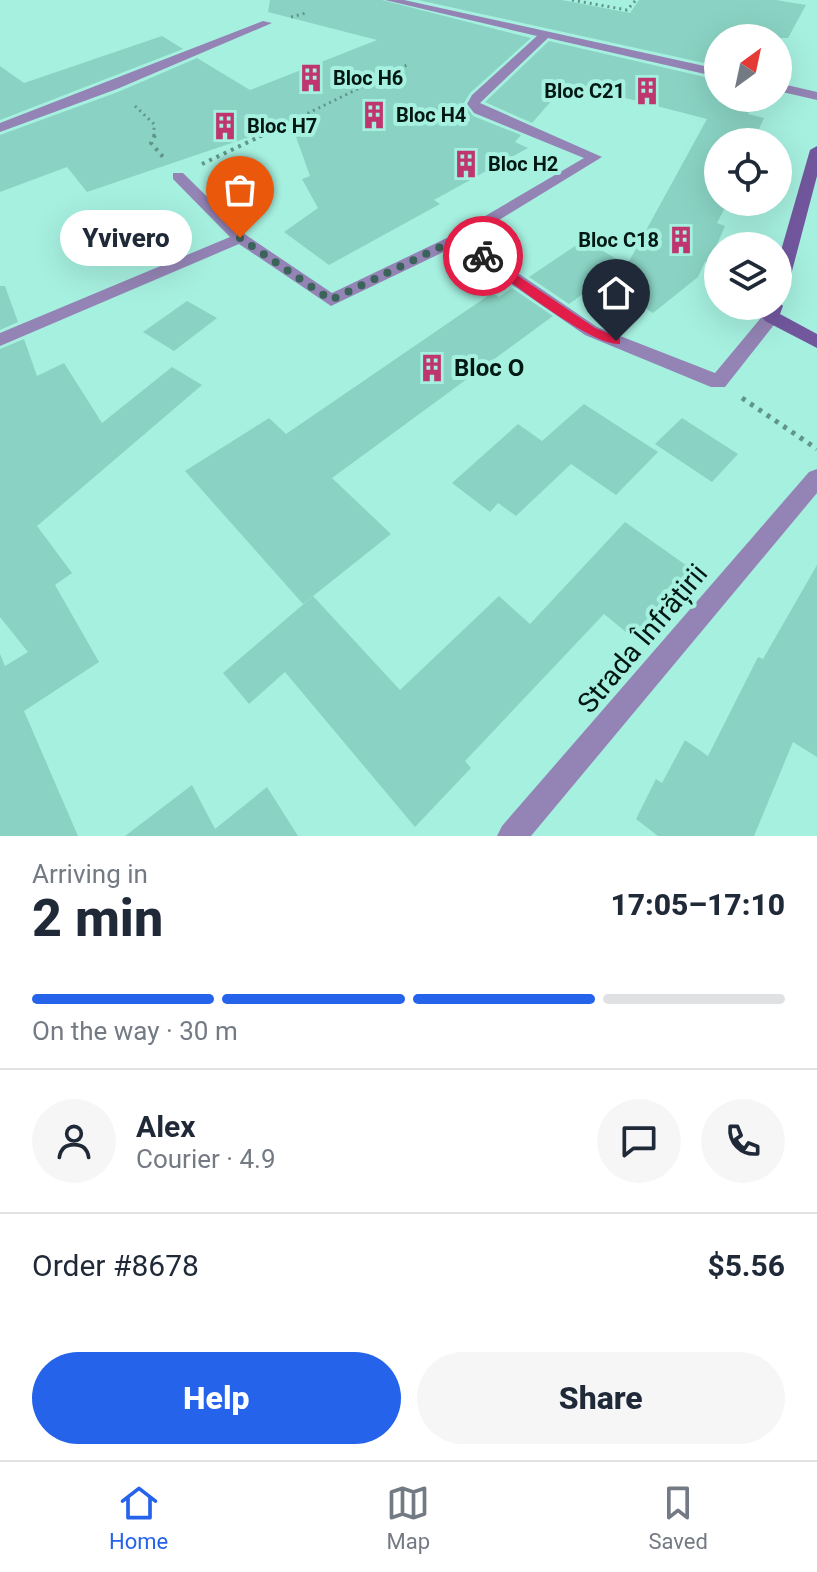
<!DOCTYPE html>
<html lang="en">
<head>
<meta charset="utf-8">
<style>
  body { margin:0; font-family:Roboto,sans-serif; background:#f6f6f7; color:#1f2937; height:100vh; display:flex; flex-direction:column; font-size:30px; white-space:nowrap }
  * { box-sizing:border-box; margin:0 }
  p { font-size:26px; color:#747a83 }
  .icon { flex:none; width:44px; height:44px; fill:none; stroke:currentColor; stroke-width:2; stroke-linecap:round; stroke-linejoin:round }
  .map { position:relative; height:836px; overflow:hidden }
  .panel { display:flex; flex-direction:column; background:#fff; flex:1 }
  .panel>* { flex:none }
  .needle { width:52px; rotate:33deg }
  .controls { position:absolute; left:704px; top:24px; display:grid; gap:16px }
  .controls a { display:grid; place-items:center; width:88px; height:88px; border-radius:50%; background:#fff; box-shadow:0 8px 32px #0002; font-size:40px }
  .pin { position:absolute; display:grid; place-items:center; width:68px; height:68px; color:#fff; margin:-82px -34px; border-radius:50% 50% 50% 0; rotate:-45deg; box-shadow:0 0 8px #0007 }
  .pin .icon { rotate:45deg }
  .courier { position:absolute; display:grid; place-items:center; width:80px; height:80px; margin:-40px; border:6px solid #e11d48; border-radius:50%; background:#fff; color:#222; box-shadow:0 2px 10px #0007 }
  .bubble { position:absolute; height:56px; border-radius:28px; background:#fff; box-shadow:0 8px 32px #0002; font-size:26px; font-weight:800; line-height:56px; text-align:center }
  .overview em { font-style:normal; font-weight:800 }
  .overview div { display:flex; flex-direction:column-reverse }
  .overview { display:flex; align-items:center; justify-content:space-between; height:136px; padding:0 32px }
  h1 { font-size:52px; font-weight:800; line-height:60px }
  .bar { display:grid; grid-template-columns:repeat(4,1fr); gap:12px 8px; align-content:center; height:96px; padding:0 32px }
  .bar i { height:10px; border-radius:6px; background:#e0e1e3 }
  .bar .active { background:#2563eb }
  .bar p { grid-column:span 4 }
  .line { display:flex; align-items:center; gap:20px; padding:0 32px; border-top:2px solid #e0e1e3 }
  .line div { flex:1 }
  .round { display:grid; place-items:center; flex:none; width:84px; height:84px; border-radius:42px; background:#f6f6f7 }
  .button { display:flex; gap:16px; margin-top:auto; padding:16px 32px }
  .button a { flex:1; height:92px; border-radius:48px; background:#2563eb; color:#fff; font-size:32px; font-weight:800; line-height:92px; text-align:center }
  .button a+a { background:#f6f6f7; color:#1f2937 }
  .menu { display:flex; justify-content:space-around; align-items:center; height:112px; border-top:2px solid #e0e1e3; background:#fff; font-size:22px; color:#747a83 }
  .menu a { display:grid; justify-items:center; gap:4px }
  .menu .active { color:#2563eb }
  .map>svg:first-child { display:block }
  .building { fill:#8ad3c4 }
  .lines { fill:none; stroke-linecap:round; stroke-linejoin:round }
  .path-far2 { stroke:#61958a; stroke-width:3; stroke-dasharray:2 4; stroke-linecap:butt }
  .path-far1 { stroke:#61958a; stroke-width:4; stroke-dasharray:3 5; stroke-linecap:butt }
  .path { stroke:#61958a; stroke-width:5; stroke-dasharray:4 6; stroke-linecap:butt }
  .street { fill:#9484b5; fill-rule:evenodd }
  .secondary { fill:#72579e; fill-rule:evenodd }
  .route { fill:#e11d48 }
  .done { stroke:#3a635a; stroke-width:8; stroke-dasharray:0 14.4 }
  .labels { text-anchor:middle; stroke-width:8; stroke-linejoin:round; paint-order:stroke }
  .far-poi-label { font-size:20px; font-weight:bold; fill:#001712; stroke:#a6f0e0; text-anchor:start }
  .poi-label { font-size:24px; font-weight:bold; fill:#001712; stroke:#a6f0e0; text-anchor:start }
  .near-street-label { font-size:28px; fill:#001712; stroke:#a6f0e0 }
</style>
</head>
<body>
<div class="map">
<svg width="817" height="836" viewBox="0 0 817 836">
  <rect width="100%" height="100%" fill="#a6f0e0"/>
  <g class="building">
    <polygon points="270,0 382,0 531,38 470,93 464,103 473,116 521,135 515,142 528,148 434,200 440,204 329,265 284,232 318,208 302,179 310,176 291,123 87,192 67,167 0,192 0,135 118,92 197,58 250,90 377,40 268,12"/>
    <polygon points="418,0 562,0 630,13 639,0 776,0 806,5 788,38 718,38 718,66"/>
    <polygon points="162,36 183,49 0,120 0,66 24,83"/>
    <polygon points="549,41 718,80 718,102 725,98 753,105 748,114 764,118 753,142 718,142 718,202 728,202 717,223 725,226 709,263 705,262 698,277 653,313 622,294 609,304 587,291 569,304 529,277 584,240 627,265 707,119 567,83 532,123 485,102"/>
    <polygon points="0,286 5,286 18,322 0,330"/>
    <polygon points="512,288 553,316 332,478 391,534 303,604 185,471 269,418 286,434 492,293 499,297"/>
    <polygon points="187,301 217,318 174,351 143,332"/>
    <polygon points="24,339 37,376 64,363 102,423 172,367 202,385 37,526 72,573 55,585 99,662 24,711 78,836 0,836 0,654 5,666 28,652 0,617 0,349"/>
    <polygon points="584,404 658,452 616,495 571,464 516,516 498,503 490,512 452,483 518,424 542,441"/>
    <polygon points="682,418 738,454 712,482 655,444"/>
    <polygon points="625,522 690,568 632,637 604,614 465,761 471,768 415,827 285,672 249,704 223,673 313,596 400,690 499,596 530,624"/>
    <polygon points="817,565 817,757 793,742 754,836 658,836 636,819 656,779 662,783 685,740 708,756 758,657 763,659"/>
    <polygon points="192,785 215,829 267,787 298,836 125,836"/>
  </g>
  <g class="lines">
    <g class="path-far2">
      <polyline points="572,0 627,10 636,0"/>
      <polyline points="291,17 306,13"/>
      <polyline points="135,106 154,124 154,137"/>
      <polyline points="259,137 407,65"/>
    </g>
    <g class="path-far1">
      <polyline points="155,135 151,143 164,158"/>
      <polyline points="202,164 263,135"/>
    </g>
    <polyline class="path" points="742,398 817,449"/>
    <g class="street">
      <polygon points="385,0 404,0 718,69 718,77 548,38 480,103 602,157 468,239 597,327 715,373 765,313 777,313 780,317 777,321 725,387 711,387 585,335 456,246 331,306 239,244 0,346 0,333 230,237 173,179 173,173 183,173 246,235 332,293 451,236 584,158 474,113 467,104 472,95 537,36"/>
      <polygon points="263,21 272,23 117,89 0,132 0,123"/>
      <polygon points="778,83 817,92 817,100 778,91"/>
      <polygon points="817,469 817,493 531,836 497,836 502,826 809,472"/>
    </g>
    <g class="secondary">
      <polygon points="817,146 817,176 787,290 778,296 778,261 810,150"/>
      <polygon points="778,301 783,306 780,314 817,334 817,348 765,321 762,317 765,306 778,306"/>
    </g>
  </g>
  <path class="route" d="M 479,254 L 486,254 L 595,328 L 620,338 L 620,344 C 592,347 506,278 479,259 Z"/>
  <g class="lines">
    <polyline class="done" points="240,238 331,300 457,239 483,256"/>
  </g>
  <defs>
    <symbol id="building-bare" viewBox="-9 -9 18 18"><path d="M-4-6H4V6H1V3H-1V6H-4ZM-2.5-4.3h1.7v1.8h-1.7ZM.8-4.3h1.7v1.8H.8ZM-2.5-1h1.7V.8h-1.7ZM.8-1h1.7V.8H.8Z" fill="#bf356f" stroke="#a6f0e0" stroke-width="2.5" paint-order="stroke"/></symbol>
  </defs>
  <g fill-rule="evenodd">
    <use href="#building-bare" x="291" y="58" width="40" height="40"/>
    <use href="#building-bare" x="627" y="71" width="40" height="40"/>
    <use href="#building-bare" x="354" y="95" width="40" height="40"/>
    <use href="#building-bare" x="205" y="106" width="40" height="40"/>
    <use href="#building-bare" x="446" y="144" width="40" height="40"/>
    <use href="#building-bare" x="661" y="220" width="40" height="40"/>
    <use href="#building-bare" x="412" y="348" width="40" height="40"/>
  </g>
  <g class="labels">
    <g class="far-poi-label">
      <text x="333" y="85">Bloc H6</text>
      <text x="625" y="98" text-anchor="end">Bloc C21</text>
      <text x="396" y="122">Bloc H4</text>
      <text x="247" y="133">Bloc H7</text>
      <text x="488" y="171">Bloc H2</text>
      <text x="659" y="247" text-anchor="end">Bloc C18</text>
    </g>
    <g class="poi-label">
      <text x="454" y="376">Bloc O</text>
    </g>
    <g class="near-street-label">
      <text transform="translate(642 638) rotate(-50)" y="10">Strada Înfrățirii</text>
    </g>
  </g>
</svg>
<div class="controls">
<a><svg class="needle" viewBox="-14 -14 28 28"><path d="M0-13l5 13h-10z" fill="#e53935"/><path d="M0 13l5-13h-10z" fill="#747a83"/></svg></a>
<a><svg class="icon" aria-label="locate" viewBox="0 0 24 24"><circle cx="12" cy="12" r="6"/><path d="M12 2v4M12 18v4M2 12h4M18 12h4"/></svg></a>
<a><svg class="icon" aria-label="layers" viewBox="0 0 24 24"><path d="M12 4l9 5-9 5-9-5zM3 14l9 5 9-5"/></svg></a>
</div>
<div class="pin" style="left:240px;top:238px;background:#ea580c"><svg class="icon" aria-label="bag" viewBox="0 0 24 24"><path d="M5 8h14l-1 12H6zM9 8a3 3 0 0 1 6 0"/></svg></div>
<div class="pin" style="left:616px;top:341px;background:#1f2937"><svg class="icon" aria-label="home" viewBox="0 0 24 24"><path d="M3 11l9-7 9 7M6 9v11h12V9"/></svg></div>
<div class="courier" style="left:483px;top:256px"><svg class="icon" aria-label="bike" viewBox="0 0 24 24"><circle cx="6" cy="16" r="4"/><circle cx="18" cy="16" r="4"/><path d="M6 16l4-8h5l3 8M10 8l3 8H6M13 5h3"/></svg></div>
<div class="bubble" style="left:60px;top:210px;width:132px">Yvivero</div>
</div>
<section class="panel">
<div class="overview"><div><h1>2 min</h1><p>Arriving in</p></div><em>17:05–17:10</em></div>
<div class="bar"><i class="active"></i><i class="active"></i><i class="active"></i><i></i><p>On the way · 30 m</p></div>
<div class="line" style="height:144px"><a class="round"><svg class="icon" aria-label="person" viewBox="0 0 24 24"><circle cx="12" cy="8" r="4"/><path d="M4 21q1-7 8-7t8 7"/></svg></a><div><b>Alex</b><p>Courier · 4.9</p></div><a class="round"><svg class="icon" aria-label="chat" viewBox="0 0 24 24"><path d="M4 5h16v11H9l-5 4z"/></svg></a><a class="round"><svg class="icon" aria-label="phone" viewBox="0 0 24 24"><path d="M5 4h4l2 5-3 2q2 4 5 5l2-3 5 2v4C11 20 4 13 5 4z"/></svg></a></div>
<div class="line" style="height:104px"><div>Order #8678</div><b>$5.56</b></div>
<div class="button"><a>Help</a><a>Share</a></div>
</section>
<nav class="menu">
<a class="active"><svg class="icon" aria-label="home" viewBox="0 0 24 24"><path d="M3 11l9-7 9 7M6 9v11h12V9"/></svg>Home</a>
<a><svg class="icon" aria-label="map" viewBox="0 0 24 24"><path d="M3 6l6-2 6 2 6-2v14l-6 2-6-2-6 2zM9 4v14M15 6v14"/></svg>Map</a>
<a><svg class="icon" aria-label="saved" viewBox="0 0 24 24"><path d="M7 4h10v16l-5-4-5 4z"/></svg>Saved</a>
</nav>
</body>
</html>
